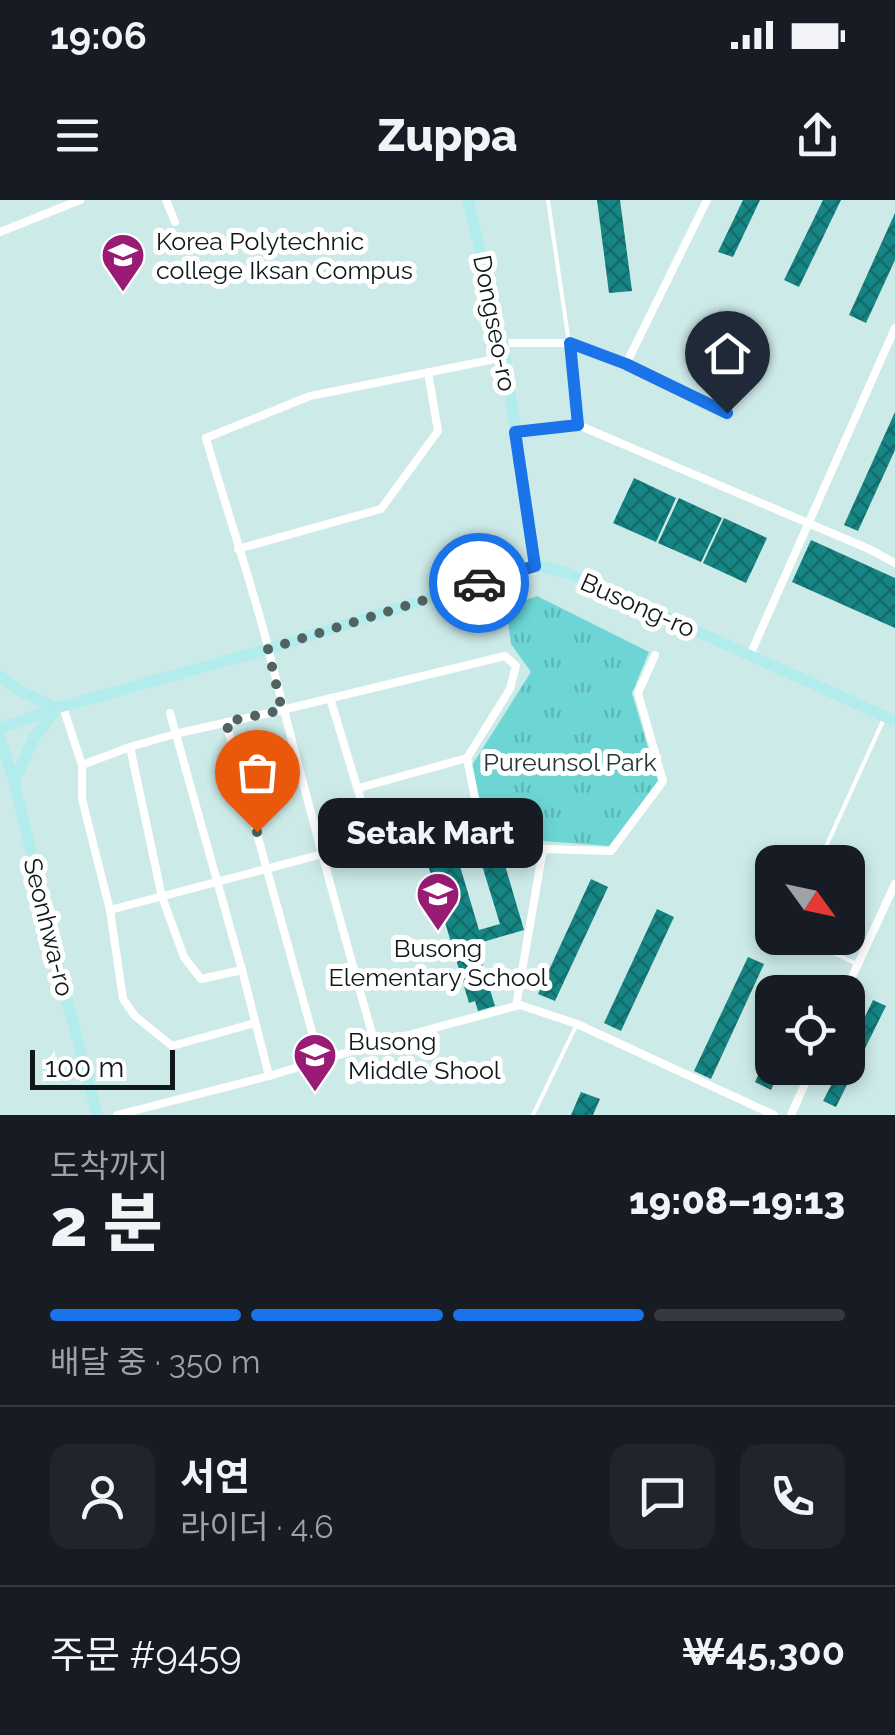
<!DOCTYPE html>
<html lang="ko">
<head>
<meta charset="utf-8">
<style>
  body { margin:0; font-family:Raleway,"Noto Sans KR",sans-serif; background:#20242c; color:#f1f3f6; height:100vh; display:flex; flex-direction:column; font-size:38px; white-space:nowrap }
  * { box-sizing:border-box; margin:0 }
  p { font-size:32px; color:#9ea1a6 }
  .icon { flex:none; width:55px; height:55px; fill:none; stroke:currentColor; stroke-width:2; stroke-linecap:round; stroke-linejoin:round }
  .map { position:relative; height:915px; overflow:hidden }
  .panel { display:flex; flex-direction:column; background:#171b24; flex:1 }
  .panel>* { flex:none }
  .needle { width:65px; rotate:123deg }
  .tools { position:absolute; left:755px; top:645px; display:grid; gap:20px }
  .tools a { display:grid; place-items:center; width:110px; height:110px; border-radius:20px; background:#171b24; box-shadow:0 5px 15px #0003; font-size:50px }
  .scale { position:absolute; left:30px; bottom:25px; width:145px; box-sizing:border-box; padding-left:10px; border:5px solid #0f1919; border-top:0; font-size:28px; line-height:35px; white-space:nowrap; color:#0f1919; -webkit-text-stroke:8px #fff; paint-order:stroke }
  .pin { position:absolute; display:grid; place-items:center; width:85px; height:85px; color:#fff; margin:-102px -42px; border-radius:50% 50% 50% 0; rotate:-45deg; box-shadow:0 0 10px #0007 }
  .pin .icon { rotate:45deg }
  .courier { position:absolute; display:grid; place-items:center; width:100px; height:100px; margin:-50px; border:8px solid #1a73e8; border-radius:50%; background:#fff; color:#222; box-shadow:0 2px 12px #0007 }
  .bubble { position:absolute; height:70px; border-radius:20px; background:#171b24; box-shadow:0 5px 15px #0003; font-size:32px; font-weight:800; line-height:70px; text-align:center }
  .overview em { font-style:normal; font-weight:800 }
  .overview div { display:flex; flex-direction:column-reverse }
  .overview { display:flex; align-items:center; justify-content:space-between; height:170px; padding:0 50px }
  h1 { font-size:65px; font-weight:800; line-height:75px }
  .bar { display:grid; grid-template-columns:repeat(4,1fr); gap:15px 10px; align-content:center; height:120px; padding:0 50px }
  .bar i { height:12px; border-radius:8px; background:#363941 }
  .bar .on { background:#1a73e8 }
  .bar p { grid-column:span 4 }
  .line { display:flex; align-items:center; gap:25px; padding:0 50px; border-top:2px solid #363941 }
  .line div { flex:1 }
  .round { display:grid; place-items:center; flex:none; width:105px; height:105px; border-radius:20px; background:#20242c }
  .status { display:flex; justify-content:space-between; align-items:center; height:70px; padding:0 50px; background:#171b24; direction:ltr }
  .status svg { height:28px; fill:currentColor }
  header { display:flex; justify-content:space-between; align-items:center; height:130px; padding:0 50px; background:#171b24; font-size:45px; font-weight:800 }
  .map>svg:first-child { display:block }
  .park { fill:url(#park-tufts) }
  .building { fill:url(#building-cross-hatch) }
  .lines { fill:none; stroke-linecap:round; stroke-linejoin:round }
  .lane { stroke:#fff; stroke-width:4 }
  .street { stroke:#fff; stroke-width:8 }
  .secondary { stroke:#b2ecec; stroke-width:11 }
  .done { stroke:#516261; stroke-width:10; stroke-dasharray:0 18 }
  .route { stroke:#1a73e8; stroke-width:12 }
  .labels { text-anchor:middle; stroke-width:10; stroke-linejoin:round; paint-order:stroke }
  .poi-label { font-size:25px; fill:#0f1919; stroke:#fff; text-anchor:start }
  .street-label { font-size:25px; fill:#0f1919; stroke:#fff }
  .park-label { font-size:25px; fill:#223938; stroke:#fff }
</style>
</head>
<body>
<div class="status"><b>19:06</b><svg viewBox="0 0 49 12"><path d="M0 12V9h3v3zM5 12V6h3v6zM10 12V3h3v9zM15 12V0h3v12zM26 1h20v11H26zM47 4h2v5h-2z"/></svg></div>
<header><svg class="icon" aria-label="menu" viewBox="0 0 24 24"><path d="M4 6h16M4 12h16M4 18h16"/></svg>Zuppa<svg class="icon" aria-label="share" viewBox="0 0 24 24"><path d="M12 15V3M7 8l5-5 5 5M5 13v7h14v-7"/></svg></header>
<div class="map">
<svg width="895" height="915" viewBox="0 0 895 915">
  <defs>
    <pattern id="park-tufts" width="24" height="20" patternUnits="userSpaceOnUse" patternTransform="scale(2.5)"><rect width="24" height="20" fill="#6dd6d4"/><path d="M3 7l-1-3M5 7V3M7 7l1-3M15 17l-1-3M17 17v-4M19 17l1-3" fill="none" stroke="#5db7b5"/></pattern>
    <pattern id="building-cross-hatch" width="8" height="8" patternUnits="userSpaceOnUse" patternTransform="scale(2.5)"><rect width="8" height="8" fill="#168584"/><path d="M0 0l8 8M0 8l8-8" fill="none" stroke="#126c6b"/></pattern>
  </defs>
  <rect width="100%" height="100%" fill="#cceae8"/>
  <polygon class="park" points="537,396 649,452 632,493 658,581 609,646 529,640 490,626 469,570 531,472 511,444 506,407"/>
  <g class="building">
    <polygon points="597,0 620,0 632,91 609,93"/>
    <polygon points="743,0 760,0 733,57 718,52"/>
    <polygon points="823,0 841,0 799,87 784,80"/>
    <polygon points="895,13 895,60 866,123 849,115"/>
    <polygon points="723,113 760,130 759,145 735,188 689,165 702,143 700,131 705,117"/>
    <polygon points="895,212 895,250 858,331 844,325"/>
    <polygon points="634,278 676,298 656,342 613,323"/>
    <polygon points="679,298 722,318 701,362 658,343"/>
    <polygon points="724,318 767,338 746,383 703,363"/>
    <polygon points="811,340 895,378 895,428 792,382"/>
    <polygon points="454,646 479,730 500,724 481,662 502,655 524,730 476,744 495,806 478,811 475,801 469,803 428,665 434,663 431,653"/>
    <polygon points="591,679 608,687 555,801 538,794"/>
    <polygon points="657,709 674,717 621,831 604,823"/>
    <polygon points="748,757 764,764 711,879 694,871"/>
    <polygon points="802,779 818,786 815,792 796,792"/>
    <polygon points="873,800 886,806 836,907 823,901 840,868 848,868 848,852"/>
    <polygon points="772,844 772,868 781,868 771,890 755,882"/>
    <polygon points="581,892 600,899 593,915 571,915"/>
  </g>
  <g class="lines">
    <g class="lane">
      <polyline points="548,0 569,143 578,223"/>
      <polyline points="819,662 883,521"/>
      <polyline points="802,738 857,764"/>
      <polyline points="533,915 577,824"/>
    </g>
    <g class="street">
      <polyline points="166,0 175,22"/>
      <polyline points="0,32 80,0"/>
      <polyline points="503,143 569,143 626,164 727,213"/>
      <polyline points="626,164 707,0"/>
      <polyline points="515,231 578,225 869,349 895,363"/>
      <polyline points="238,349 381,309 438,231 428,172"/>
      <polyline points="750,455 895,128"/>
      <polyline points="330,498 373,640"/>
      <polyline points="63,507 82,565 82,599 110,710 123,799 135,816 172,846 255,823"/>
      <polyline points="170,513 242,770 269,876"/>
      <polyline points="226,522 320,861"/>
      <polyline points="130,547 162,697 184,757 201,779 242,770"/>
      <polyline points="82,565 130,547 175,534 282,510 505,456 516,466 510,489 467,558 359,588"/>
      <polyline points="110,710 478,613 467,558"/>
      <polyline points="845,792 895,684"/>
      <polyline points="516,806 543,649 611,651 663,581 638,493 655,455"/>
      <path d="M 375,844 C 338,714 302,583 269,451 C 251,380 226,309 206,238 L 310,196 L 505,157"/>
      <polyline points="117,915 269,876 375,844 520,805 577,824 774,915"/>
      <polyline points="791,915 812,868"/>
    </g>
    <g class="secondary">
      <polyline points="468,0 503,143 535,365"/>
      <polyline points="0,476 22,492 57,508 34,538 14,582"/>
      <polyline points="0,528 57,508 268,449 535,365 568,373 895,521"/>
      <polyline points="0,538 14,582 61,776 97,915"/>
    </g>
  </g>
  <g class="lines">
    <polyline class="done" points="257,632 226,522 282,510 268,449 479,383"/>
    <polyline class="route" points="479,383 535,366 515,232 578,225 570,143 626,164 727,213"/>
  </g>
  <defs>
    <symbol id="university-pin" viewBox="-11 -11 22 30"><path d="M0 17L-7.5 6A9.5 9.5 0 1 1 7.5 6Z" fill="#991b73" stroke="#fff"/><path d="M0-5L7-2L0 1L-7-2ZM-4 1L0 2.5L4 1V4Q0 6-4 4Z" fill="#fff"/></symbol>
    <symbol id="school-pin" viewBox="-11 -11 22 30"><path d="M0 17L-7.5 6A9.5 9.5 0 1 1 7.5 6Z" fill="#991b73" stroke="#fff"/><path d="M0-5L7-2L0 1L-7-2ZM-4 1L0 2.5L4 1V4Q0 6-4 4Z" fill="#fff"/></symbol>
  </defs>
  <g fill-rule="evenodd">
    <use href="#university-pin" x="98" y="30" width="50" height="68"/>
    <use href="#school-pin" x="413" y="669" width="50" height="68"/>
    <use href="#school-pin" x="290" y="830" width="50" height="68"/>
  </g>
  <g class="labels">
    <g class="poi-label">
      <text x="156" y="50">Korea Polytechnic<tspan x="156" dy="29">college Iksan Compus</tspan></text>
      <text x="438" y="757" text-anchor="middle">Busong<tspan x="438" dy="29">Elementary School</tspan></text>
      <text x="348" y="850">Busong<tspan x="348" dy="29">Middle Shool</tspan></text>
    </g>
    <g class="street-label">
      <text transform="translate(495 123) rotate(79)" y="9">Dongseo-ro</text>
      <text transform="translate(638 405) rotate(24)" y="9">Busong-ro</text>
      <text transform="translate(49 727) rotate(76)" y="9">Seonhwa-ro</text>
    </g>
    <g class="park-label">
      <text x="570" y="571">Pureunsol Park</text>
    </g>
  </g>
</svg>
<div class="tools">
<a><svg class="needle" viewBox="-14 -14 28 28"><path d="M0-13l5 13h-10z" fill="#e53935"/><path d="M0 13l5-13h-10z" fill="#9ea1a6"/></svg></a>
<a><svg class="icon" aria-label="locate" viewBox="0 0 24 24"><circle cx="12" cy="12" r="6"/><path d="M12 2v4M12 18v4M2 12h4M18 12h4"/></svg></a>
</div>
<div class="scale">100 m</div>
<div class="pin" style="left:257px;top:632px;background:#ea580c"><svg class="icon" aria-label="bag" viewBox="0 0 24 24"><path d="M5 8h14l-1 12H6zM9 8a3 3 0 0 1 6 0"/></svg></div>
<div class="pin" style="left:727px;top:213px;background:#1f2937"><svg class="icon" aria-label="home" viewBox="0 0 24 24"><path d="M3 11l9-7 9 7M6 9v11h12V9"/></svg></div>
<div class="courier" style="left:479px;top:383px"><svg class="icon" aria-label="car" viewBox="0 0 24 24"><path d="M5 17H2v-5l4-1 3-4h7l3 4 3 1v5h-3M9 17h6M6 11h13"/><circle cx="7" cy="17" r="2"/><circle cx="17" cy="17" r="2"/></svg></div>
<div class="bubble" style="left:318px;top:598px;width:225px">Setak Mart</div>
</div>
<section class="panel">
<div class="overview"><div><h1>2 분</h1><p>도착까지</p></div><em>19:08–19:13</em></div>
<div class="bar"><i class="on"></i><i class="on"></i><i class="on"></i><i></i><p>배달 중 · 350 m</p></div>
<div class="line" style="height:180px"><a class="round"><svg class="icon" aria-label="person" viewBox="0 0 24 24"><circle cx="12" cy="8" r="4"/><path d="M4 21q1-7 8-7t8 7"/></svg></a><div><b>서연</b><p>라이더 · 4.6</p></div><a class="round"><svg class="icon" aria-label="chat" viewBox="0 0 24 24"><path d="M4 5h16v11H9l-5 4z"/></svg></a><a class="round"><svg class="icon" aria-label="phone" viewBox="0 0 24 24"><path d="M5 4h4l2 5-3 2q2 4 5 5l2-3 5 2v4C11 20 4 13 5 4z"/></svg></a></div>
<div class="line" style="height:130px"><div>주문 #9459</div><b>₩45,300</b></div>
</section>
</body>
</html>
